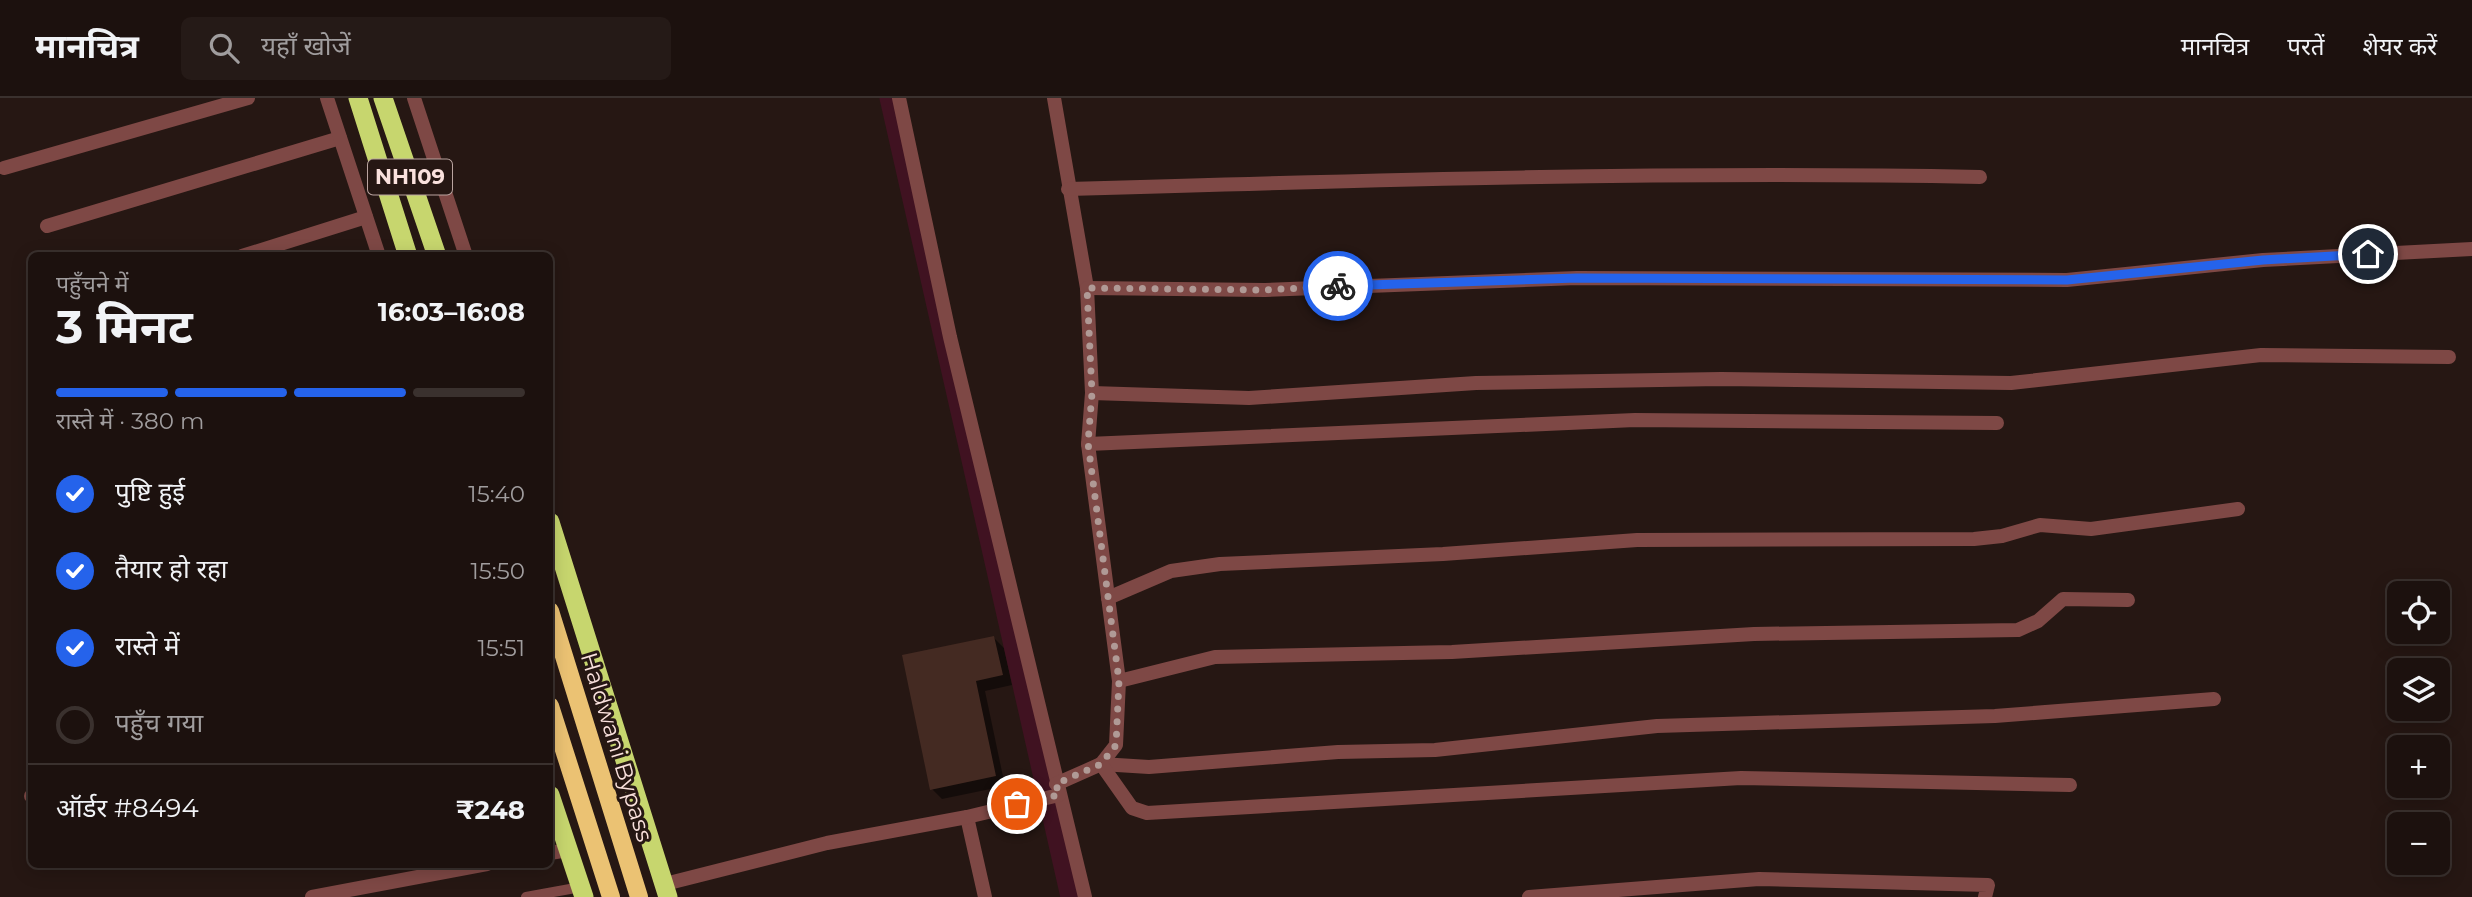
<!DOCTYPE html>
<html lang="hi">
<head>
<meta charset="utf-8">
<style>
  body { margin:0; font-family:Montserrat,"Noto Sans Devanagari",sans-serif; background:#251a17; color:#f1f3f6; height:100vh; display:flex; flex-direction:column; font-size:26px; white-space:nowrap }
  * { box-sizing:border-box; margin:0 }
  p { font-size:23px; color:#a09d9e }
  .icon { flex:none; width:38px; height:38px; fill:none; stroke:currentColor; stroke-width:2; stroke-linecap:round; stroke-linejoin:round }
  .map { position:relative; flex:1; overflow:hidden }
  .panel { position:absolute; left:28px; top:154px; width:525px; height:616px; display:flex; flex-direction:column; background:#1c110e; border-radius:10px; box-shadow:0 4px 18px #0003,0 0 0 2px #3a312e }
  .panel>* { flex:none }
  .controls { position:absolute; left:2387px; top:483px; display:grid; gap:14px }
  .controls a { display:grid; place-items:center; width:63px; height:63px; border-radius:10px; background:#1c110e; box-shadow:0 4px 18px #0003,0 0 0 2px #3a312e; font-size:35px }
  .pin { position:absolute; display:grid; place-items:center; width:60px; height:60px; color:#fff; margin:-30px; border:4px solid #fff; border-radius:50%; box-shadow:0 2px 7px #0007 }
  .courier { position:absolute; display:grid; place-items:center; width:70px; height:70px; margin:-35px; border:5px solid #2563eb; border-radius:50%; background:#fff; color:#222; box-shadow:0 2px 9px #0007 }
  .headline em { font-style:normal; font-weight:700 }
  .headline div { display:flex; flex-direction:column-reverse }
  .headline { display:flex; align-items:center; justify-content:space-between; height:119px; padding:0 28px }
  h1 { font-size:46px; font-weight:700; line-height:52px }
  .bar { display:grid; grid-template-columns:repeat(4,1fr); gap:10px 7px; align-content:center; height:84px; padding:0 28px }
  .bar i { height:9px; border-radius:5px; background:#3a312e }
  .bar .active { background:#2563eb }
  .bar p { grid-column:span 4 }
  .line { display:flex; align-items:center; gap:18px; padding:0 28px; border-top:2px solid #3a312e }
  .line div { flex:1 }
  ol { padding:0 28px; list-style:none }
  li { display:flex; align-items:center; gap:21px; height:77px }
  li p { margin-inline-start:auto }
  li .icon { padding:7px; border-radius:50%; background:#2563eb; color:#fff; stroke-width:4 }
  li:last-child { color:#a09d9e }
  li i { width:38px; height:38px; border:4px solid #3a312e; border-radius:50% }
  header { display:flex; align-items:center; gap:42px; box-sizing:border-box; height:98px; padding:0 35px; background:#1c110e; border-bottom:2px solid #3a312e }
  header strong { font-size:33px }
  nav { display:flex; gap:38px; margin-inline-start:auto; font-size:24px }
  .search { width:490px; height:63px; background:#251a17; display:flex; align-items:center; gap:18px; box-sizing:border-box; padding:0 24px; border-radius:10px; color:#a09d9e; font-size:26px }
  .map>svg:first-child { display:block }
  .shadow { fill:#0007 }
  .lines { fill:none; stroke-linecap:round; stroke-linejoin:round }
  .canal { stroke:#401221; stroke-width:19 }
  .building { fill:#442a22 }
  .service { stroke:#7e4845; stroke-width:10 }
  .minor { stroke:#7e4845; stroke-width:14 }
  .tertiary { stroke:#7e4845; stroke-width:14 }
  .primary { stroke:#ebc273; stroke-width:18 }
  .trunk { stroke:#c7d66e; stroke-width:19 }
  .done { stroke:#b09a96; stroke-width:7; stroke-dasharray:0 12.6 }
  .route { stroke:#2563eb; stroke-width:9 }
  .labels { text-anchor:middle; stroke-width:6; stroke-linejoin:round; paint-order:stroke }
  .shield { fill:#261713; stroke:#baa4a0; stroke-width:2 }
  .shield-label { font-size:21px; font-weight:bold; fill:#fae1dd }
  .street-label { font-size:23px; fill:#fae1dd; stroke:#261713 }
</style>
</head>
<body>
<header>
<strong>मानचित्र</strong>
<div class="search"><svg class="icon" aria-label="search" viewBox="0 0 24 24"><circle cx="10" cy="10" r="6"/><path d="M15 15l6 6"/></svg>यहाँ खोजें</div>
<nav><a>मानचित्र</a><a>परतें</a><a>शेयर करें</a></nav>
</header>
<div class="map">
<svg width="2472" height="799" viewBox="0 0 2472 799">
  <rect width="100%" height="100%" fill="#261713"/>
  <polygon class="shadow" points="994,540 1004,550 1012,587 985,593 1005,688 942,701 932,691 904,559"/>
  <g class="lines">
    <polyline class="canal" points="889,0 1070,799"/>
  </g>
  <polygon class="building" points="994,538 1003,577 976,583 996,678 930,692 902,557"/>
  <g class="lines">
    <polyline class="service" points="526,799 581,789"/>
    <g class="minor">
      <polyline points="899,0 950,239 1085,799"/>
      <polyline points="1054,0 1087,190 1092,295 1088,346 1119,583 1116,647 1101,666 1056,686"/>
      <polyline points="4,70 248,0"/>
      <path d="M 1068,91 C 1372,82 1676,73 1980,79"/>
      <polyline points="47,128 340,40"/>
      <polyline points="242,158 366,119"/>
      <polyline points="1087,190 1265,192 1577,180 2067,182 2263,162 2472,151"/>
      <polyline points="1092,295 1249,300 1476,285 1721,281 2011,285 2261,257 2449,259"/>
      <polyline points="1088,346 1635,322 1997,325"/>
      <polyline points="1108,500 1171,473 1220,466 1443,456 1637,442 1974,441 2002,438 2040,427 2091,431 2238,411"/>
      <polyline points="1119,583 1215,559 1452,554 1754,536 2018,532 2038,523 2063,501 2128,502"/>
      <polyline points="1101,666 1149,669 1338,654 1435,652 1657,628 1995,618 2214,601"/>
      <polyline points="1101,666 1132,710 1147,715 1741,680 2070,687"/>
      <polyline points="31,698 32,698"/>
      <polyline points="967,719 985,799"/>
      <polyline points="550,755 568,752"/>
      <polyline points="665,786 827,745 967,719 1059,697"/>
      <polyline points="312,799 487,766"/>
      <polyline points="1529,799 1759,781 1988,787 1985,799"/>
    </g>
    <g class="tertiary">
      <polyline points="327,0 379,158"/>
      <polyline points="414,0 466,158"/>
    </g>
    <g class="primary">
      <polyline points="550,513 639,799"/>
      <polyline points="550,608 611,799"/>
    </g>
    <g class="trunk">
      <polyline points="358,0 408,158"/>
      <polyline points="383,0 437,158"/>
      <polyline points="550,424 668,799"/>
      <polyline points="550,697 584,799"/>
    </g>
  </g>
  <g class="lines">
    <polyline class="done" points="1017,706 1059,697 1056,686 1101,666 1116,647 1119,583 1088,345 1092,295 1087,190 1265,192 1338,188"/>
    <polyline class="route" points="1338,188 1577,180 2067,182 2263,162 2368,156"/>
  </g>
  <g class="labels">
    <rect class="shield" x="368" y="61.5" width="84" height="35" rx="5"/>
    <g class="shield-label">
      <text x="410" y="86">NH109</text>
    </g>
    <g class="street-label">
      <text transform="translate(617 649) rotate(73)" y="8">Haldwani Bypass</text>
    </g>
  </g>
</svg>
<div class="controls">
<a><svg class="icon" aria-label="locate" viewBox="0 0 24 24"><circle cx="12" cy="12" r="6"/><path d="M12 2v4M12 18v4M2 12h4M18 12h4"/></svg></a>
<a><svg class="icon" aria-label="layers" viewBox="0 0 24 24"><path d="M12 4l9 5-9 5-9-5zM3 14l9 5 9-5"/></svg></a>
<a>+</a>
<a>−</a>
</div>
<div class="pin" style="left:1017px;top:706px;background:#ea580c"><svg class="icon" aria-label="bag" viewBox="0 0 24 24"><path d="M5 8h14l-1 12H6zM9 8a3 3 0 0 1 6 0"/></svg></div>
<div class="pin" style="left:2368px;top:156px;background:#1f2937"><svg class="icon" aria-label="home" viewBox="0 0 24 24"><path d="M3 11l9-7 9 7M6 9v11h12V9"/></svg></div>
<div class="courier" style="left:1338px;top:188px"><svg class="icon" aria-label="bike" viewBox="0 0 24 24"><circle cx="6" cy="16" r="4"/><circle cx="18" cy="16" r="4"/><path d="M6 16l4-8h5l3 8M10 8l3 8H6M13 5h3"/></svg></div>
<section class="panel">
<div class="headline"><div><h1>3 मिनट</h1><p>पहुँचने में</p></div><em>16:03–16:08</em></div>
<div class="bar"><i class="active"></i><i class="active"></i><i class="active"></i><i></i><p>रास्ते में · 380 m</p></div>
<ol>
<li><svg class="icon" aria-label="check" viewBox="0 0 24 24"><path d="M5 12l5 5 9-10"/></svg>पुष्टि हुई<p>15:40</p></li>
<li><svg class="icon" aria-label="check" viewBox="0 0 24 24"><path d="M5 12l5 5 9-10"/></svg>तैयार हो रहा<p>15:50</p></li>
<li><svg class="icon" aria-label="check" viewBox="0 0 24 24"><path d="M5 12l5 5 9-10"/></svg>रास्ते में<p>15:51</p></li>
<li><i></i>पहुँच गया</li>
</ol>
<div class="line" style="height:91px"><div>ऑर्डर #8494</div><b>₹248</b></div>
</section>
</div>
</body>
</html>
